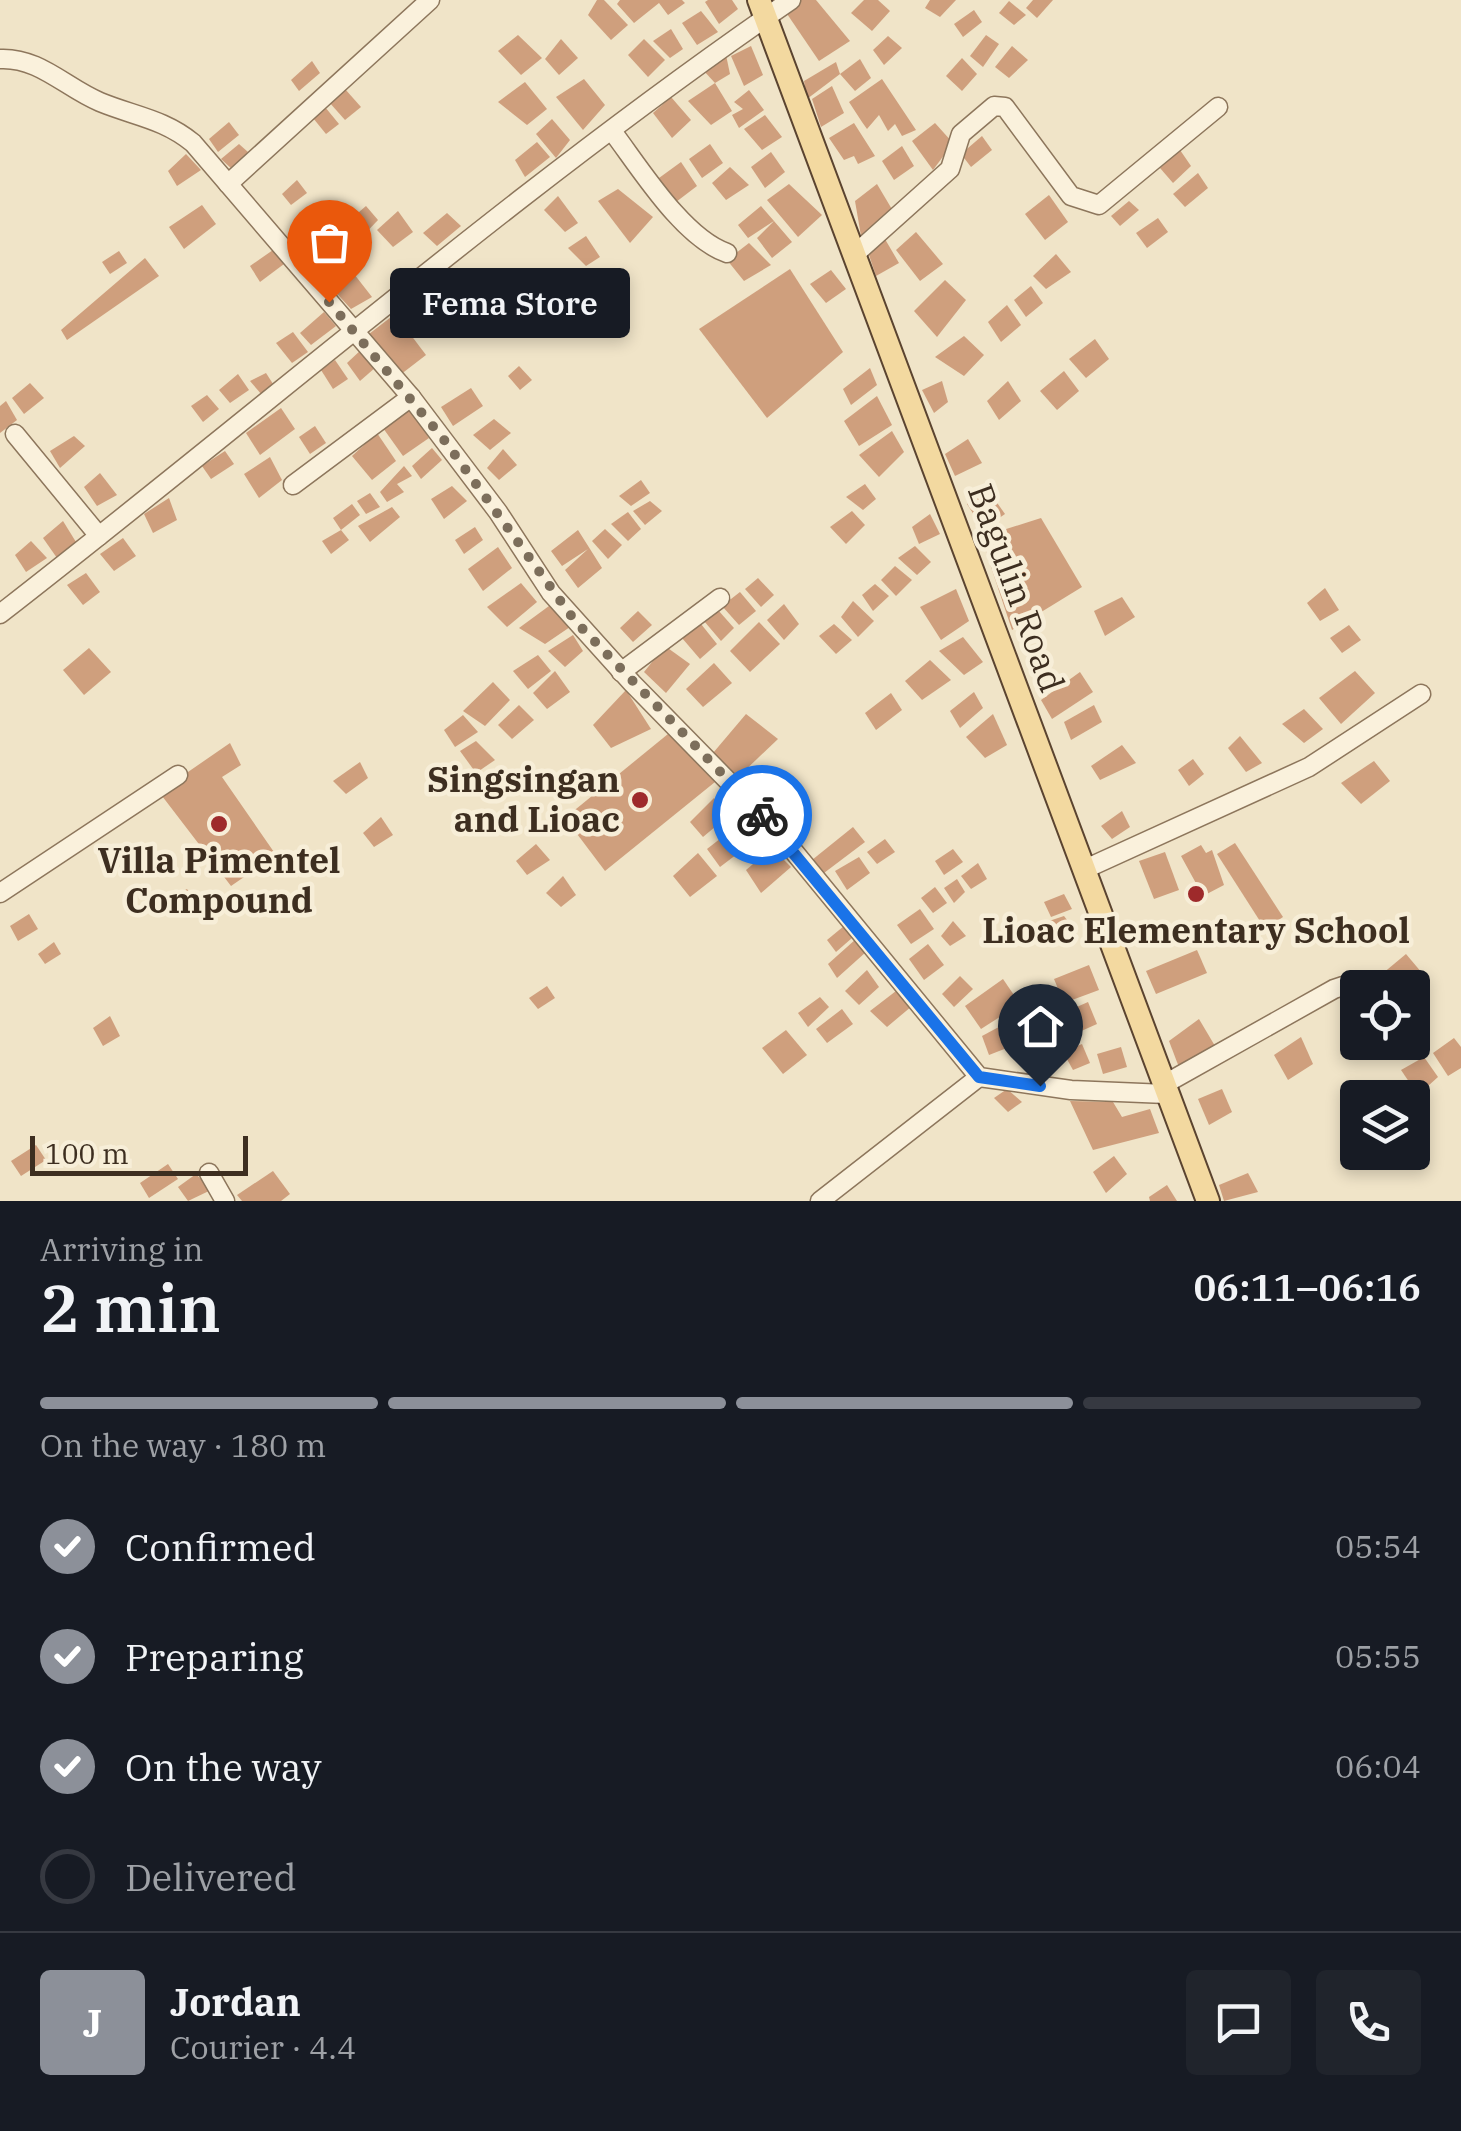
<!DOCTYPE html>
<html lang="en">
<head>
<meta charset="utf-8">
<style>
  body { margin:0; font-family:"IBM Plex Serif",serif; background:#20242c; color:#f1f3f6; height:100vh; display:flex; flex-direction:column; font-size:38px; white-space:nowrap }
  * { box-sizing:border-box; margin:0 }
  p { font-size:32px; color:#9ea1a6 }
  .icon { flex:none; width:55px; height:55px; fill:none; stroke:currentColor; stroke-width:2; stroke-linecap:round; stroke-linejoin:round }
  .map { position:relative; height:1201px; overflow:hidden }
  .panel { display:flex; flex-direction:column; background:#171b24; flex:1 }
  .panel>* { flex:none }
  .tools { position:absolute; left:1340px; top:970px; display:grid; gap:20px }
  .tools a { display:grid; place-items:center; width:90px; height:90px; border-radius:10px; background:#171b24; box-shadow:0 5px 15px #0003; font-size:50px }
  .scale { position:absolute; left:30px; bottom:25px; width:218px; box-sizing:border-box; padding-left:10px; border:5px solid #3d2e20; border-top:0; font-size:28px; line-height:35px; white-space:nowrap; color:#3d2e20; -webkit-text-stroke:8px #f7eed8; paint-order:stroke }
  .pin { position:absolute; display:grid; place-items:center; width:85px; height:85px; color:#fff; margin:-102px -42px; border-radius:50% 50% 50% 0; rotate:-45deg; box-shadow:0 0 10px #0007 }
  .pin .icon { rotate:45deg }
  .courier { position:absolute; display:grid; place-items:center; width:100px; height:100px; margin:-50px; border:8px solid #1a73e8; border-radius:50%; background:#fff; color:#222; box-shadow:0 2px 12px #0007 }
  .bubble { position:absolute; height:70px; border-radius:10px; background:#171b24; box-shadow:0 5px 15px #0003; font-size:32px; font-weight:600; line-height:70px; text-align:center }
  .headline em { font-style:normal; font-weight:600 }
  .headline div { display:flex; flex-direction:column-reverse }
  .headline { display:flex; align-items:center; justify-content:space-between; height:170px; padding:0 40px }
  h1 { font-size:65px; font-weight:600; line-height:75px }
  .bar { display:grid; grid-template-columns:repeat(4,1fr); gap:15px 10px; align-content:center; height:120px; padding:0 40px }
  .bar i { height:12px; border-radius:8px; background:#363941 }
  .bar .active { background:#8c9099 }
  .bar p { grid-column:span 4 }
  .line { display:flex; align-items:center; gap:25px; padding:0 40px; border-top:2px solid #363941 }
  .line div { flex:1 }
  .round { display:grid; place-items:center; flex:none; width:105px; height:105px; border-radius:10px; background:#20242c }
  ol { padding:0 40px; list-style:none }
  li { display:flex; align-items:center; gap:30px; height:110px }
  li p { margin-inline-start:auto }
  li .icon { padding:10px; border-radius:50%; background:#8c9099; color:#fff; stroke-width:4 }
  li:last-child { color:#9ea1a6 }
  li i { width:55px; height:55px; border:5px solid #363941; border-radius:50% }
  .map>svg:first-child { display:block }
  .building { fill:#cf9f7d }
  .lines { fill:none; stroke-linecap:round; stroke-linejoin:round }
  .minor-casing { stroke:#8d765c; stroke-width:21 }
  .major-casing { stroke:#5b4430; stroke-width:26 }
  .minor { stroke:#faf1dc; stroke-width:18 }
  .major { stroke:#f3d9a0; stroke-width:22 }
  .done { stroke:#7c6e5b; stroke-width:10; stroke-dasharray:0 18 }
  .route { stroke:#1a73e8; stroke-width:12 }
  .poi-dot { fill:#9e2a2b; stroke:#f7eed8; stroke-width:4 }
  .labels { text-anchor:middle; stroke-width:9; stroke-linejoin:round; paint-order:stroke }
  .street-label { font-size:35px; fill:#3d2e20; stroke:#f7eed8 }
  .poi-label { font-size:35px; font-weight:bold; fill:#3d2e20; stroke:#f7eed8 }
</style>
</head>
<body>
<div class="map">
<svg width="1461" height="1201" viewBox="0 0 1461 1201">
  <rect width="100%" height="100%" fill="#f0e4c8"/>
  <g class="building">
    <polygon points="597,0 604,0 628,25 611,40 588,15"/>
    <polygon points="620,0 682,0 685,3 668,15 659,3 634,23 617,4"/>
    <polygon points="708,0 732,0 738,9 719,24 705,2"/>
    <polygon points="793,0 816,0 850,41 819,61 783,8"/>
    <polygon points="864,0 878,0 890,11 872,31 851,13"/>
    <polygon points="930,0 956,0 940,17 925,8"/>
    <polygon points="1033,0 1053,0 1037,18 1026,8"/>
    <polygon points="1009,1 1026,15 1014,25 999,13"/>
    <polygon points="974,10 982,22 963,37 954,24"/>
    <polygon points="701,11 718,32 697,45 682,23"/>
    <polygon points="671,29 683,49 670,58 653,41"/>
    <polygon points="518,35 542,58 521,75 498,51"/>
    <polygon points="986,35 999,44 983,67 970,56"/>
    <polygon points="888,36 902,48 884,65 873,50"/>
    <polygon points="561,39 578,58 559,75 545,59"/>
    <polygon points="644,39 665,60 648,77 628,55"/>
    <polygon points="751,46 763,75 744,86 731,56"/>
    <polygon points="1012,46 1028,60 1009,78 995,67"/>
    <polygon points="726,55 730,74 715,83 703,70"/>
    <polygon points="962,58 977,74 962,91 946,76"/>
    <polygon points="860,59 871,78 855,91 840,74"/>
    <polygon points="312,61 320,73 299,91 291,80"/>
    <polygon points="836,62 840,74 807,99 804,81"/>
    <polygon points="584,79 605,105 583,130 556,97"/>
    <polygon points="882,79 916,130 902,136 895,124 888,131 879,115 867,129 862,122 849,102"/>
    <polygon points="525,82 547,109 527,125 498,102"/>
    <polygon points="715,83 732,111 711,125 688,101"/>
    <polygon points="832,86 844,113 821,127 812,99"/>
    <polygon points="345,89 361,107 345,120 329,102"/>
    <polygon points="749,90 764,110 739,128 732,115 743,109 734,102"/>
    <polygon points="671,97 691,120 672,138 653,113"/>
    <polygon points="325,107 339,124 326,134 313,118"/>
    <polygon points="765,115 782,137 762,150 744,129"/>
    <polygon points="552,119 570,140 556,158 536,134"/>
    <polygon points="229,122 239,135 218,152 209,139"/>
    <polygon points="854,123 875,156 858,164 854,156 844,160 829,138"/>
    <polygon points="935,123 953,143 933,170 912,141"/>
    <polygon points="982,136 992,150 971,167 961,154"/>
    <polygon points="537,142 550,157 525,177 515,160"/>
    <polygon points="239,144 248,152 233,170 221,159"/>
    <polygon points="710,144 723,163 702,178 689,159"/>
    <polygon points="902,146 914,166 894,180 882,161"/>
    <polygon points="1180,150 1191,166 1173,183 1160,168"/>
    <polygon points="771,152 785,172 765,188 751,167"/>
    <polygon points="186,154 201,170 177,186 168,171"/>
    <polygon points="681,162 697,186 676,202 659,178"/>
    <polygon points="730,167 749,185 726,200 712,183"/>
    <polygon points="1198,173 1208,188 1185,207 1173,194"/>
    <polygon points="297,180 307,193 291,205 282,194"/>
    <polygon points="789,184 822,215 798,237 767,200"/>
    <polygon points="877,184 893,211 861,236 855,201"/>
    <polygon points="618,189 653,217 630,243 598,201"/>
    <polygon points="1049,195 1068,222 1045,240 1025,214"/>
    <polygon points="558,196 578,223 565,232 544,210"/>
    <polygon points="1129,201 1139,210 1120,226 1111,216"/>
    <polygon points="202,205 216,224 184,249 169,227"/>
    <polygon points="366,206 378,220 358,241 344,225"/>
    <polygon points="761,206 774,221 792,242 772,258 757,238 774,221 748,238 738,225"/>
    <polygon points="314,208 324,221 304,237 294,225"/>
    <polygon points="398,211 413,232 393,247 377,230"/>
    <polygon points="447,213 461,226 437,246 423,233"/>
    <polygon points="1158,218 1168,232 1147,248 1136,233"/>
    <polygon points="327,221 334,233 318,247 309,238"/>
    <polygon points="916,232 943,264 920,281 896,250"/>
    <polygon points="882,234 899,263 876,276 866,246"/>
    <polygon points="339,236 348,246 330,262 319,252"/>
    <polygon points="586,236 600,257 586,266 568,248"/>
    <polygon points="749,243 771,265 744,281 727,260"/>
    <polygon points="273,250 284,264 260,282 250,266"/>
    <polygon points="119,251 127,263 110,274 102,262"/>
    <polygon points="1056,254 1071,272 1046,289 1033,276"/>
    <polygon points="145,258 159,276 67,340 61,330"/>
    <polygon points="347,265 372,297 351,309 329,285"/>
    <polygon points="790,269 843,352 767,418 699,329"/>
    <polygon points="831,270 846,289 826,303 810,284"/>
    <polygon points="945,280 966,300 937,337 914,311"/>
    <polygon points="1031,286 1043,303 1026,317 1014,300"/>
    <polygon points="1007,305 1021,325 1001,342 988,322"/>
    <polygon points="324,312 336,326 311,345 300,333"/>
    <polygon points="395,314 426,355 400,375 369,334"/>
    <polygon points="293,332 308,352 292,363 276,343"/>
    <polygon points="964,336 984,355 964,376 935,357"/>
    <polygon points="1095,339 1109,359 1086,378 1069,359"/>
    <polygon points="362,349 376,367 360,381 347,363"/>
    <polygon points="335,360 348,379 333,389 321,370"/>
    <polygon points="519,366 532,380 520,390 508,376"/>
    <polygon points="870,368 877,385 851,405 843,389"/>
    <polygon points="1064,371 1079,391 1057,410 1040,391"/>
    <polygon points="266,373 275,387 262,395 250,381"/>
    <polygon points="238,374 249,390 230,403 219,390"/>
    <polygon points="942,381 948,402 934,413 922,390"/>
    <polygon points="1008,381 1021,401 999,420 987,401"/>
    <polygon points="30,383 44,398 24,414 12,398"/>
    <polygon points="471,388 483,406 453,426 441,407"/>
    <polygon points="207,395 219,409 203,422 191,406"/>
    <polygon points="877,396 892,425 859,446 844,421"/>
    <polygon points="6,401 17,420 0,433 0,406"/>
    <polygon points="409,407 429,438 403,456 383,428"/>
    <polygon points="281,408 295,429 260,455 246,433"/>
    <polygon points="494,419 511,433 490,450 473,435"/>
    <polygon points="315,426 326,443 310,454 299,437"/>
    <polygon points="892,431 904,452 879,477 859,455"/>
    <polygon points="377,433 396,461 372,480 352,456"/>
    <polygon points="74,436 85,446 60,468 50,451"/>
    <polygon points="968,439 982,463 955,476 945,454"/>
    <polygon points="432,448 442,460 421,479 412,466"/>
    <polygon points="503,449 517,465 499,480 487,468"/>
    <polygon points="225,451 234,464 211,479 202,466"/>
    <polygon points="270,457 282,480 259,498 244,474"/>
    <polygon points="404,466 412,476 397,484 404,492 387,502 380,492"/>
    <polygon points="100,473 117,495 97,506 84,487"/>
    <polygon points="641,480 650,493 631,506 619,496"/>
    <polygon points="865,484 876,499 863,510 846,497"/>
    <polygon points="452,486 467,501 444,519 431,499"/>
    <polygon points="988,490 1005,514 983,529 967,504"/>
    <polygon points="370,493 380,507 366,514 357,501"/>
    <polygon points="169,498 177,520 153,533 144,514"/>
    <polygon points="650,501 662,511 645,525 633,511"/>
    <polygon points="352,504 360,515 341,530 333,518"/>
    <polygon points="392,507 400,517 370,542 358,526"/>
    <polygon points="852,511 865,525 846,544 830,527"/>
    <polygon points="628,512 641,529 628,541 611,524"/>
    <polygon points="930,514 940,534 919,544 912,527"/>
    <polygon points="1041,518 1082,587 1012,630 981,537"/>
    <polygon points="63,521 76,542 57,558 43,538"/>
    <polygon points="475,527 483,540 464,554 455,540"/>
    <polygon points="605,529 622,545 608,559 592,541"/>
    <polygon points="341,530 349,540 331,554 322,541"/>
    <polygon points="578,530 602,568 578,588 565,570 588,549 562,566 551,551"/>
    <polygon points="123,538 136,556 114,571 100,554"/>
    <polygon points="31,541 47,558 26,572 15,555"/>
    <polygon points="915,546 931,562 917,575 898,558"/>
    <polygon points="498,547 512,568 483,591 468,569"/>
    <polygon points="895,566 912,580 896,596 881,580"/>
    <polygon points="86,573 100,592 83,605 67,585"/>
    <polygon points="758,578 774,595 761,607 745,589"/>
    <polygon points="521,583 537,602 507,627 487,607"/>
    <polygon points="875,584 889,596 873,611 862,595"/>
    <polygon points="1325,588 1339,610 1320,621 1307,603"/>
    <polygon points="956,589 969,621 941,640 920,607"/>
    <polygon points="740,592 756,611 739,625 722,606"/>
    <polygon points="1122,597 1135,617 1105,636 1094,611"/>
    <polygon points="853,601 874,621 858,637 841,617"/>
    <polygon points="784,604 799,624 784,640 767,620"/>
    <polygon points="549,606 570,627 545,644 519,628"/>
    <polygon points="718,610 734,628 721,641 704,621"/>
    <polygon points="638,611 652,625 633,642 620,628"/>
    <polygon points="759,622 780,644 750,672 730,651"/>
    <polygon points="701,624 717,644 700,659 682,638"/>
    <polygon points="834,624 852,640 836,654 819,636"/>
    <polygon points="1349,625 1361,640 1342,653 1330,638"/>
    <polygon points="573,635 583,651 565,667 548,651"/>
    <polygon points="963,637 983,662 964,675 939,651"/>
    <polygon points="665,646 690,664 666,693 644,672"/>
    <polygon points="89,648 111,672 84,695 63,670"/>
    <polygon points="538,655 551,671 528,689 513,671"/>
    <polygon points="930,660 951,680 922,700 905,681"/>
    <polygon points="714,663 732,683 703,707 686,689"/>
    <polygon points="555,671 570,692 547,709 533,693"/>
    <polygon points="1355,671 1375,693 1341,724 1319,698"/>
    <polygon points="1080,672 1093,692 1052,719 1041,700"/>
    <polygon points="493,682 510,700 485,726 463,711"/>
    <polygon points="626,690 651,729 611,748 593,725"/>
    <polygon points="974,692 983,708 960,728 950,711"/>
    <polygon points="891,693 902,710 876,730 865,713"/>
    <polygon points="519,705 534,720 512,739 498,725"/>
    <polygon points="1094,705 1102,722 1071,740 1064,722"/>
    <polygon points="1304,709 1323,729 1304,743 1282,724"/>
    <polygon points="746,714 778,739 737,778 713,753"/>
    <polygon points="993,714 1007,745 985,758 966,737"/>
    <polygon points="463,715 478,732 455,747 444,730"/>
    <polygon points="668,734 715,782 605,871 565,818"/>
    <polygon points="1240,736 1262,763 1246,772 1228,748"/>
    <polygon points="476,741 495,760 476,773 460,751"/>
    <polygon points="230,743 241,765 222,777 276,855 231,886 159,792"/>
    <polygon points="1122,745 1136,763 1100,780 1091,766"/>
    <polygon points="1193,759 1204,774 1189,786 1178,770"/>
    <polygon points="1374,761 1390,781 1361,804 1341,783"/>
    <polygon points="360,762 368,778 346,794 333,781"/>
    <polygon points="714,798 728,816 703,837 690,822"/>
    <polygon points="1122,811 1130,827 1112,839 1101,826"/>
    <polygon points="381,817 393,835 374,847 363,833"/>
    <polygon points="853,827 865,842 824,873 812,860"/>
    <polygon points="730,831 745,848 720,867 707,849"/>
    <polygon points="885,839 895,852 877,864 867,852"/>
    <polygon points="1235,843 1283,917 1265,929 1217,854"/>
    <polygon points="536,844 550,860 527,875 516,861"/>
    <polygon points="1201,845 1206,853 1212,850 1224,885 1203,896 1181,856"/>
    <polygon points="772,848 791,867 761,893 746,870"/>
    <polygon points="953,849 963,862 944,875 935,861"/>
    <polygon points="1165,852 1179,890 1154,899 1139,861"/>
    <polygon points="698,853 717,876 690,897 673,876"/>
    <polygon points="859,857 870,873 847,890 835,871"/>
    <polygon points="978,863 987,879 971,889 961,876"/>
    <polygon points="563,876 576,895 561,907 546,893"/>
    <polygon points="957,879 965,892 954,903 944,888"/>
    <polygon points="935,887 947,903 933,913 921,898"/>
    <polygon points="187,889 196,903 178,915 168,900"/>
    <polygon points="268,893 277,907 262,917 254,903"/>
    <polygon points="1064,894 1072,909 1051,917 1044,902"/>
    <polygon points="920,909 934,929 911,944 897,925"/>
    <polygon points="29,914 38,929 18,941 10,926"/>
    <polygon points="1064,916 1077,933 1052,940 1043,923"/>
    <polygon points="953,921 966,936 950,946 941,936"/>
    <polygon points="844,926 852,938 836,952 827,940"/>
    <polygon points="856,939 866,952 837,978 828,964"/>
    <polygon points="54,942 61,954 45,964 38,954"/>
    <polygon points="928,944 944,965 924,980 909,959"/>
    <polygon points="1197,950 1207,973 1156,994 1146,971"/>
    <polygon points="1406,954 1422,973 1403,988 1383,988 1376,979"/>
    <polygon points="1089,965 1099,990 1064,1003 1054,979"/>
    <polygon points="867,970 879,987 859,1005 845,991"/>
    <polygon points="960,976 973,989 954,1007 942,994"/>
    <polygon points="1003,979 1020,1004 981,1029 965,1006"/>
    <polygon points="547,986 555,998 538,1009 529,998"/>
    <polygon points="896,991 912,1006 887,1027 870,1011"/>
    <polygon points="820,997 829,1007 808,1027 798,1013"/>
    <polygon points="1088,1002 1097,1024 1070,1036 1061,1014"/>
    <polygon points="842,1009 853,1024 827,1043 816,1029"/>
    <polygon points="110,1016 120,1036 103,1046 93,1028"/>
    <polygon points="1199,1019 1215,1046 1180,1070 1169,1041"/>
    <polygon points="1010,1021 1017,1044 989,1055 982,1036"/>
    <polygon points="786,1030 807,1055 783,1074 762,1048"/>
    <polygon points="1301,1037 1313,1064 1288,1080 1274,1055"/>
    <polygon points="1454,1038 1461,1047 1461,1068 1448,1076 1433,1053"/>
    <polygon points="1082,1044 1090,1063 1073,1070 1063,1052"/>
    <polygon points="1054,1046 1060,1066 1045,1072 1041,1049"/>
    <polygon points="1121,1047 1127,1067 1103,1074 1097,1054"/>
    <polygon points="1424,1057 1438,1077 1418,1095 1401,1070"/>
    <polygon points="1007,1089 1022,1102 1008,1112 994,1098"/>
    <polygon points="1222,1089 1232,1112 1209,1125 1198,1099"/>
    <polygon points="1070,1101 1113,1102 1122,1117 1150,1109 1159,1133 1093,1150"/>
    <polygon points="36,1145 46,1160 21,1176 11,1161"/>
    <polygon points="1114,1156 1127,1174 1106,1193 1093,1172"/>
    <polygon points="168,1164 178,1179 149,1198 140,1183"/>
    <polygon points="273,1171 290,1194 281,1201 242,1201 237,1195"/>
    <polygon points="1248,1173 1258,1192 1224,1201 1219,1185"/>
    <polygon points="196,1174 211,1190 188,1201 178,1187"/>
    <polygon points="1167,1185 1177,1201 1150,1201 1149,1197"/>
  </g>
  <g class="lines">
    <defs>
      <g id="minor">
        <path d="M 0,59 C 39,57 66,88 100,102 C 134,116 164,119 193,143 L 411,397 L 498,512 L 551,593 L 632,683 L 777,831 L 979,1077 L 1071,1090 L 1166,1094"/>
        <path d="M 612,131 C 640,168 683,238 727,253"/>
        <polyline points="228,184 430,0"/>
        <polyline points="854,255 950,169 961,134 994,106 1005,107 1071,196 1099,205 1218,107"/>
        <polyline points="15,434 99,536"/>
        <polyline points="293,485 411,397"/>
        <path d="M 0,614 C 264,409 516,189 791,0"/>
        <polyline points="621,672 720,598"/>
        <polyline points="1083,870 1309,767 1421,694"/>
        <polyline points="0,893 178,775"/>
        <polyline points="1163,1085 1334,989 1343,986 1358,994"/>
        <polyline points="209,1173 225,1201"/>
        <polyline points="820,1201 979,1077"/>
      </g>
      <polyline id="major" points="759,0 1208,1201"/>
    </defs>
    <use href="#minor" class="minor-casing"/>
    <use href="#major" class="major-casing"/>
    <use href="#minor" class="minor"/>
    <use href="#major" class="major"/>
  </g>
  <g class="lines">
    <polyline class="done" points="329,302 442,437 575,621 762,815"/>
    <polyline class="route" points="762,815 979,1077 1040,1086"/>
  </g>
  <g class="poi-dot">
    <circle cx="640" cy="800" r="10"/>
    <circle cx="219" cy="824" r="10"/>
    <circle cx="1196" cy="894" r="10"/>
  </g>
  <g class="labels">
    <g class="street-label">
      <text transform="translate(1016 588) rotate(70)" y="12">Bagulin Road</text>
    </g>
    <g class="poi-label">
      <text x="620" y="792" text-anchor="end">Singsingan<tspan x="620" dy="40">and Lioac</tspan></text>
      <text x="219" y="873">Villa Pimentel<tspan x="219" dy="40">Compound</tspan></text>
      <text x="1196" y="943">Lioac Elementary School</text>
    </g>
  </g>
</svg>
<div class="tools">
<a><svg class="icon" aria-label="locate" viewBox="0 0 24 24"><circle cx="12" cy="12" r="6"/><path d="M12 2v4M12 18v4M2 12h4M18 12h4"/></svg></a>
<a><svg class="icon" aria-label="layers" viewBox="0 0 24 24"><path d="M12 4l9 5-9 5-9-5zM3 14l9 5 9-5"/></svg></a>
</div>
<div class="scale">100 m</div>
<div class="pin" style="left:329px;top:302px;background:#ea580c"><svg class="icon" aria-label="bag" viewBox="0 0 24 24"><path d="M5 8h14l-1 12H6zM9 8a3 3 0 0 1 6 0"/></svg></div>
<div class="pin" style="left:1040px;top:1086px;background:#1f2937"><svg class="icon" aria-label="home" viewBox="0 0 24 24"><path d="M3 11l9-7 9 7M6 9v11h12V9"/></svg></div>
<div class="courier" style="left:762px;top:815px"><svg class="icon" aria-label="bike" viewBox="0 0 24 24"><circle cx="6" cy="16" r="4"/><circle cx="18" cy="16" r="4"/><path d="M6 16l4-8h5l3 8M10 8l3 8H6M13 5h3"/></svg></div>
<div class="bubble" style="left:390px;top:268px;width:240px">Fema Store</div>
</div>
<section class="panel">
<div class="headline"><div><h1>2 min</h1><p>Arriving in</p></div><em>06:11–06:16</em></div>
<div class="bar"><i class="active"></i><i class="active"></i><i class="active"></i><i></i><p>On the way · 180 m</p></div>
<ol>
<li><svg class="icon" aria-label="check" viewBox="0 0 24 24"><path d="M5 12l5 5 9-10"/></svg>Confirmed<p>05:54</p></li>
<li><svg class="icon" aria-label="check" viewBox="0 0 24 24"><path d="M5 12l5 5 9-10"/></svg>Preparing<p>05:55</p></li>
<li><svg class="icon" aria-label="check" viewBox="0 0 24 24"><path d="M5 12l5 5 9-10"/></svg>On the way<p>06:04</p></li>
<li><i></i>Delivered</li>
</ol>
<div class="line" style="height:180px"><b class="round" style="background:#8c9099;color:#fff">J</b><div><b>Jordan</b><p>Courier · 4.4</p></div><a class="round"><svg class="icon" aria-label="chat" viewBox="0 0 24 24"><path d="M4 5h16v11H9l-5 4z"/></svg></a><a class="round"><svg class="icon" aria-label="phone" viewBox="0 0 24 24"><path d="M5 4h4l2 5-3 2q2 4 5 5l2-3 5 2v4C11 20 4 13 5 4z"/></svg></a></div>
</section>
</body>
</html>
